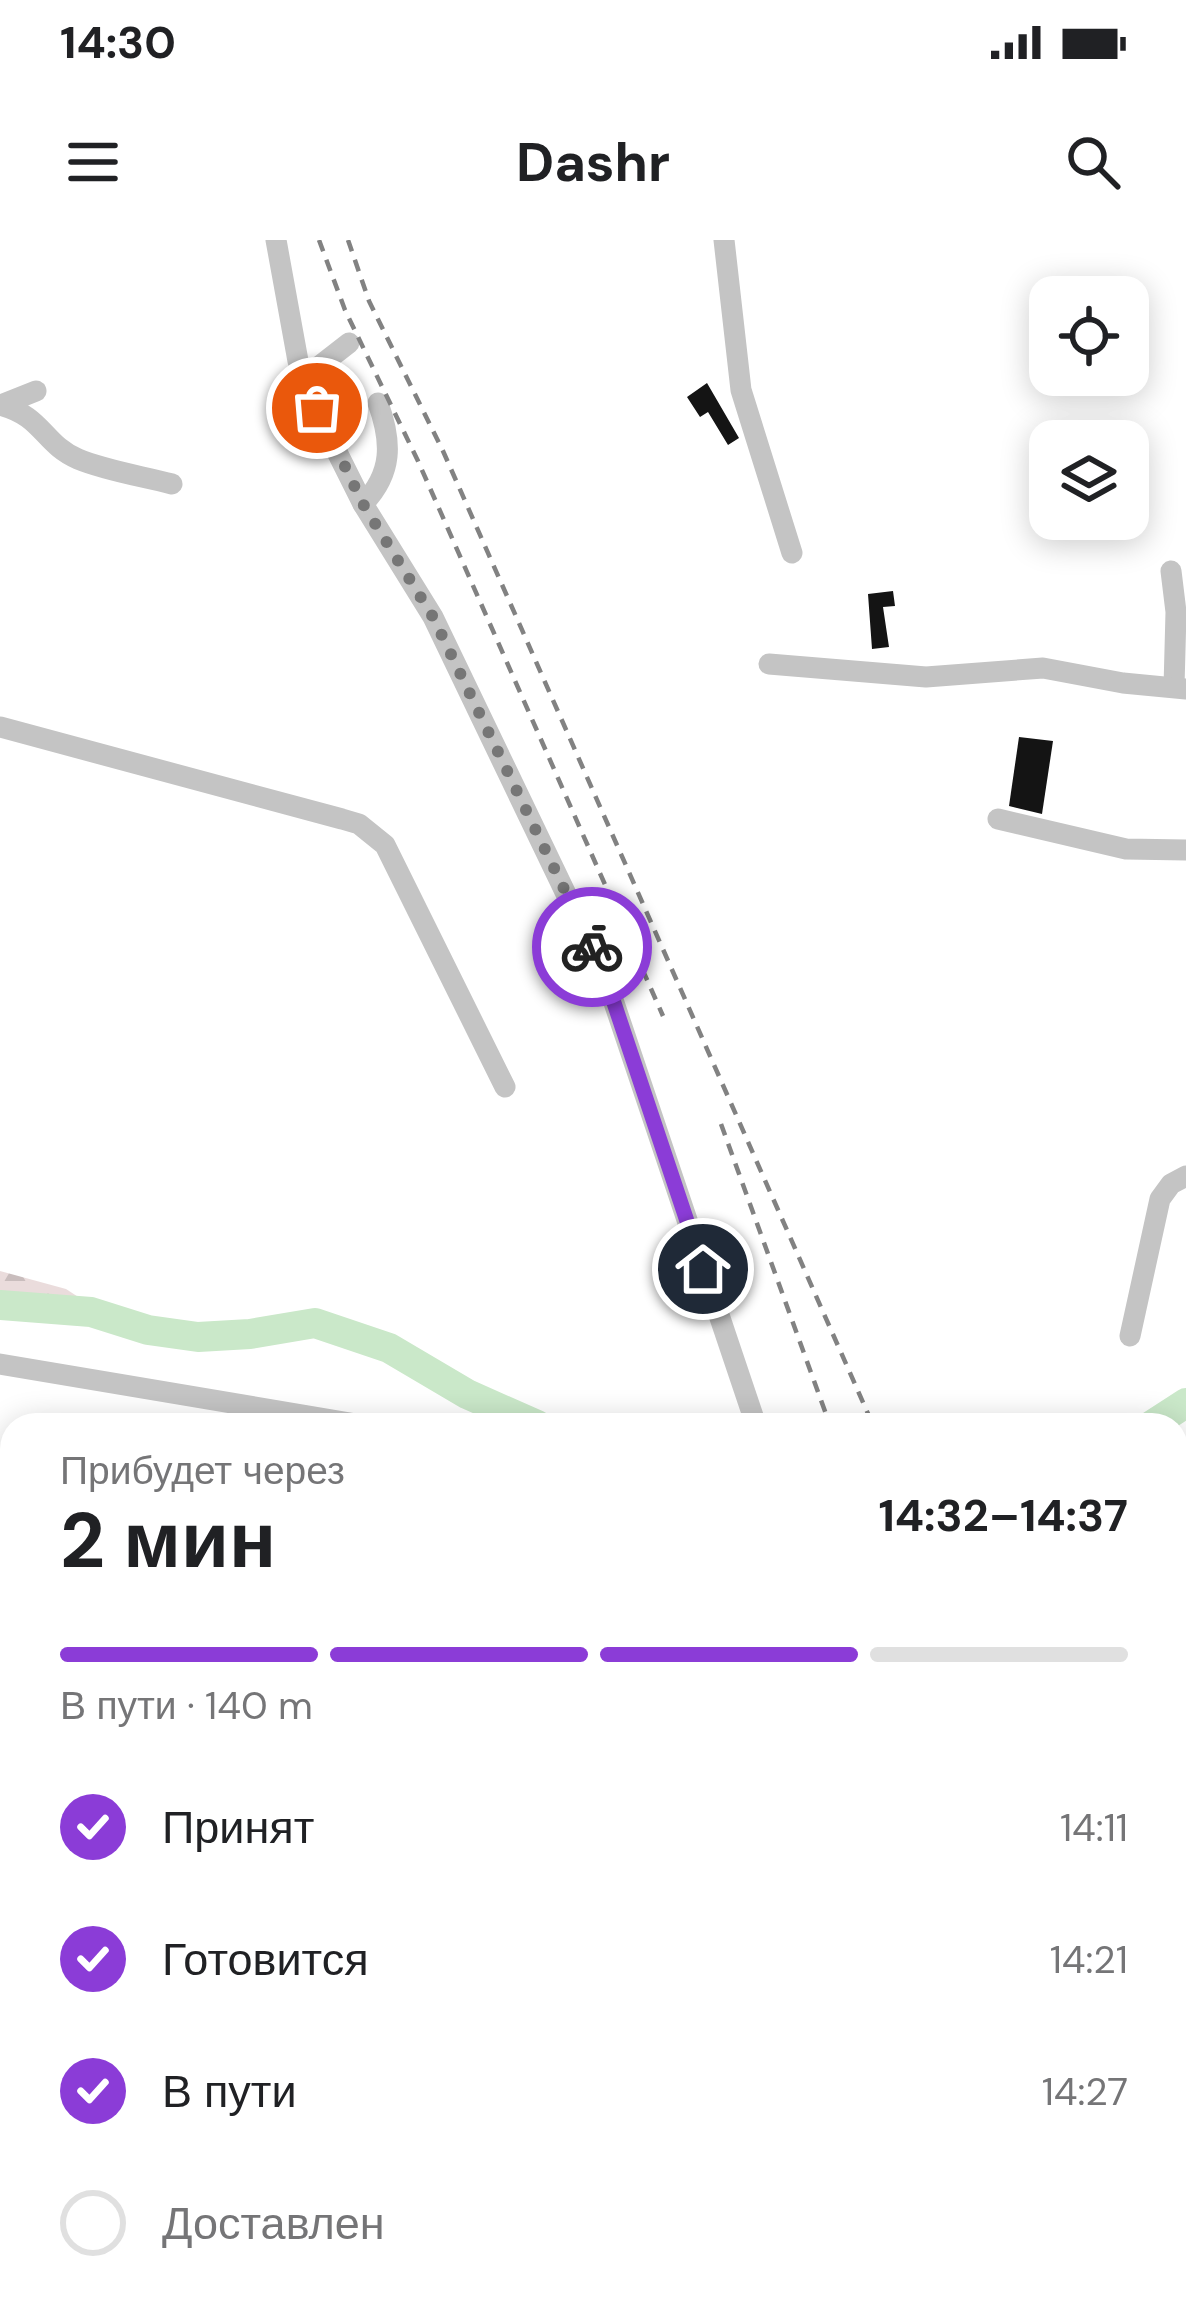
<!DOCTYPE html>
<html lang="ru">
<head>
<meta charset="utf-8">
<style>
  body { margin:0; font-family:"DM Sans",sans-serif; background:#f2f2f2; color:#202124; height:100vh; display:flex; flex-direction:column; font-size:45px; white-space:nowrap }
  * { box-sizing:border-box; margin:0 }
  p { font-size:39px; color:#757577 }
  .icon { flex:none; width:66px; height:66px; fill:none; stroke:currentColor; stroke-width:2; stroke-linecap:round; stroke-linejoin:round }
  .map { position:relative; flex:1; overflow:hidden }
  .details { position:absolute; left:0px; top:1173px; width:1188px; height:900px; display:flex; flex-direction:column; background:#fff; border-radius:36px 36px 0 0; box-shadow:0 6px 30px #0003 }
  .details>* { flex:none }
  .controls { position:absolute; left:1029px; top:36px; display:grid; gap:24px }
  .controls a { display:grid; place-items:center; width:120px; height:120px; border-radius:24px; background:#fff; box-shadow:0 6px 30px #0003; font-size:60px }
  .pin { position:absolute; display:grid; place-items:center; width:102px; height:102px; color:#fff; margin:-51px; border:6px solid #fff; border-radius:50%; box-shadow:0 3px 12px #0007 }
  .courier { position:absolute; display:grid; place-items:center; width:120px; height:120px; margin:-60px; border:9px solid #8b3cd7; border-radius:50%; background:#fff; color:#222; box-shadow:0 3px 15px #0007 }
  .head em { font-style:normal; font-weight:700 }
  .head div { display:flex; flex-direction:column-reverse }
  .head { display:flex; align-items:center; justify-content:space-between; height:204px; padding:0 60px }
  h1 { font-size:78px; font-weight:700; line-height:90px }
  .bar { display:grid; grid-template-columns:repeat(4,1fr); gap:18px 12px; align-content:center; height:144px; padding:0 60px }
  .bar i { height:15px; border-radius:9px; background:#e0e0e0 }
  .bar .on { background:#8b3cd7 }
  .bar p { grid-column:span 4 }
  ol { padding:0 60px; list-style:none }
  li { display:flex; align-items:center; gap:36px; height:132px }
  li p { margin-inline-start:auto }
  li .icon { padding:12px; border-radius:50%; background:#8b3cd7; color:#fff; stroke-width:4 }
  li:last-child { color:#757577 }
  li i { width:66px; height:66px; border:6px solid #e0e0e0; border-radius:50% }
  .status { display:flex; justify-content:space-between; align-items:center; height:84px; padding:0 60px; background:#fff; direction:ltr }
  .status svg { height:33px; fill:currentColor }
  header { display:flex; justify-content:space-between; align-items:center; height:156px; padding:0 60px; background:#fff; font-size:54px; font-weight:700 }
  .map>svg:first-child { display:block }
  .forest { fill:url(#forest-firs) }
  .lines { fill:none; stroke-linecap:round; stroke-linejoin:round }
  .river { stroke:#cae8c9; stroke-width:30 }
  .building { fill:#141414 }
  .minor { stroke:#c4c4c4; stroke-width:21 }
  .major { stroke:#a5a5a5; stroke-width:27 }
  .rail { stroke:#828282; stroke-width:4.5; stroke-dasharray:12 9; stroke-linecap:butt }
  .done { stroke:#767676; stroke-width:12; stroke-dasharray:0 21.6 }
  .route { stroke:#8b3cd7; stroke-width:15 }
</style>
</head>
<body>
<div class="status"><b>14:30</b><svg viewBox="0 0 49 12"><path d="M0 12V9h3v3zM5 12V6h3v6zM10 12V3h3v9zM15 12V0h3v12zM26 1h20v11H26zM47 4h2v5h-2z"/></svg></div>
<header><svg class="icon" aria-label="menu" viewBox="0 0 24 24"><path d="M4 6h16M4 12h16M4 18h16"/></svg>Dashr<svg class="icon" aria-label="search" viewBox="0 0 24 24"><circle cx="10" cy="10" r="6"/><path d="M15 15l6 6"/></svg></header>
<div class="map">
<svg width="1186" height="2073" viewBox="0 0 1186 2073">
  <defs>
    <pattern id="forest-firs" width="22" height="20" patternUnits="userSpaceOnUse" patternTransform="scale(3)"><rect width="22" height="20" fill="#eadcdc"/><path d="M5 1l3.5 6h-7zM16 11l3.5 6h-7z" fill="#c9bdbd"/></pattern>
  </defs>
  <rect width="100%" height="100%" fill="#fff"/>
  <polygon class="forest" points="0,1031 66,1049 86,1062 86,1075 76,1081 0,1075"/>
  <g class="lines">
    <g class="river">
      <polyline points="0,1065 91,1072 148,1090 198,1097 250,1094 315,1083 389,1108 467,1154 537,1185"/>
      <polyline points="1152,1185 1186,1163"/>
    </g>
  </g>
  <g class="building">
    <polygon points="707,143 739,198 728,205 708,172 700,177 687,157"/>
    <polygon points="893,351 895,366 883,367 889,407 872,409 868,354"/>
    <polygon points="1019,497 1053,501 1042,574 1009,566"/>
  </g>
  <g class="lines">
    <g class="minor">
      <polyline points="276,0 298,121 330,198 363,264 433,377 604,733 756,1185"/>
      <polyline points="724,0 741,150 792,313"/>
      <polyline points="304,138 349,103"/>
      <path d="M 0,165 C 43,176 43,204 78,219 C 107,231 142,236 172,244"/>
      <polyline points="1,165 36,151"/>
      <path d="M 363,264 C 393,233 392,202 378,163"/>
      <polyline points="1171,331 1176,372 1174,447"/>
      <polyline points="769,424 926,437 1043,428 1123,443 1186,449"/>
      <polyline points="0,487 342,579 359,584 385,605 505,847"/>
      <polyline points="998,579 1126,609 1186,610"/>
      <polyline points="1130,1096 1160,959 1171,944 1186,936"/>
      <polyline points="0,1124 362,1185"/>
      <polyline points="0,1473 12,1474"/>
      <polyline points="1178,1765 1186,1750"/>
      <polyline points="1176,1815 1186,1841"/>
      <polyline points="0,2053 12,2055"/>
      <polyline points="47,2061 122,2073"/>
      <polyline points="554,2061 571,2073"/>
      <polyline points="1024,2061 1030,2073"/>
      <polyline points="274,2067 311,2073"/>
      <polyline points="173,2073 174,2061"/>
    </g>
    <g class="major">
      <polyline points="1176,1365 1186,1366"/>
      <polyline points="1176,1708 1186,1722"/>
      <polyline points="0,1739 12,1740"/>
    </g>
    <g class="rail">
      <polyline points="319,0 345,70 418,221 663,776"/>
      <polyline points="348,0 369,61 443,211 873,1185"/>
      <polyline points="721,884 830,1185"/>
      <polyline points="1176,1882 1186,1904"/>
      <polyline points="0,1945 12,1948"/>
      <polyline points="1176,1952 1186,1976"/>
      <polyline points="453,2061 493,2073"/>
      <polyline points="1108,2061 1120,2073"/>
    </g>
  </g>
  <g class="lines">
    <polyline class="done" points="317,168 363,264 433,377 592,707"/>
    <polyline class="route" points="592,707 604,733 703,1029"/>
  </g>
</svg>
<div class="controls">
<a><svg class="icon" aria-label="locate" viewBox="0 0 24 24"><circle cx="12" cy="12" r="6"/><path d="M12 2v4M12 18v4M2 12h4M18 12h4"/></svg></a>
<a><svg class="icon" aria-label="layers" viewBox="0 0 24 24"><path d="M12 4l9 5-9 5-9-5zM3 14l9 5 9-5"/></svg></a>
</div>
<div class="pin" style="left:317px;top:168px;background:#ea580c"><svg class="icon" aria-label="bag" viewBox="0 0 24 24"><path d="M5 8h14l-1 12H6zM9 8a3 3 0 0 1 6 0"/></svg></div>
<div class="pin" style="left:703px;top:1029px;background:#1f2937"><svg class="icon" aria-label="home" viewBox="0 0 24 24"><path d="M3 11l9-7 9 7M6 9v11h12V9"/></svg></div>
<div class="courier" style="left:592px;top:707px"><svg class="icon" aria-label="bike" viewBox="0 0 24 24"><circle cx="6" cy="16" r="4"/><circle cx="18" cy="16" r="4"/><path d="M6 16l4-8h5l3 8M10 8l3 8H6M13 5h3"/></svg></div>
<section class="details">
<div class="head"><div><h1>2 мин</h1><p>Прибудет через</p></div><em>14:32–14:37</em></div>
<div class="bar"><i class="on"></i><i class="on"></i><i class="on"></i><i></i><p>В пути · 140 m</p></div>
<ol>
<li><svg class="icon" aria-label="check" viewBox="0 0 24 24"><path d="M5 12l5 5 9-10"/></svg>Принят<p>14:11</p></li>
<li><svg class="icon" aria-label="check" viewBox="0 0 24 24"><path d="M5 12l5 5 9-10"/></svg>Готовится<p>14:21</p></li>
<li><svg class="icon" aria-label="check" viewBox="0 0 24 24"><path d="M5 12l5 5 9-10"/></svg>В пути<p>14:27</p></li>
<li><i></i>Доставлен</li>
</ol>
</section>
</div>
</body>
</html>
